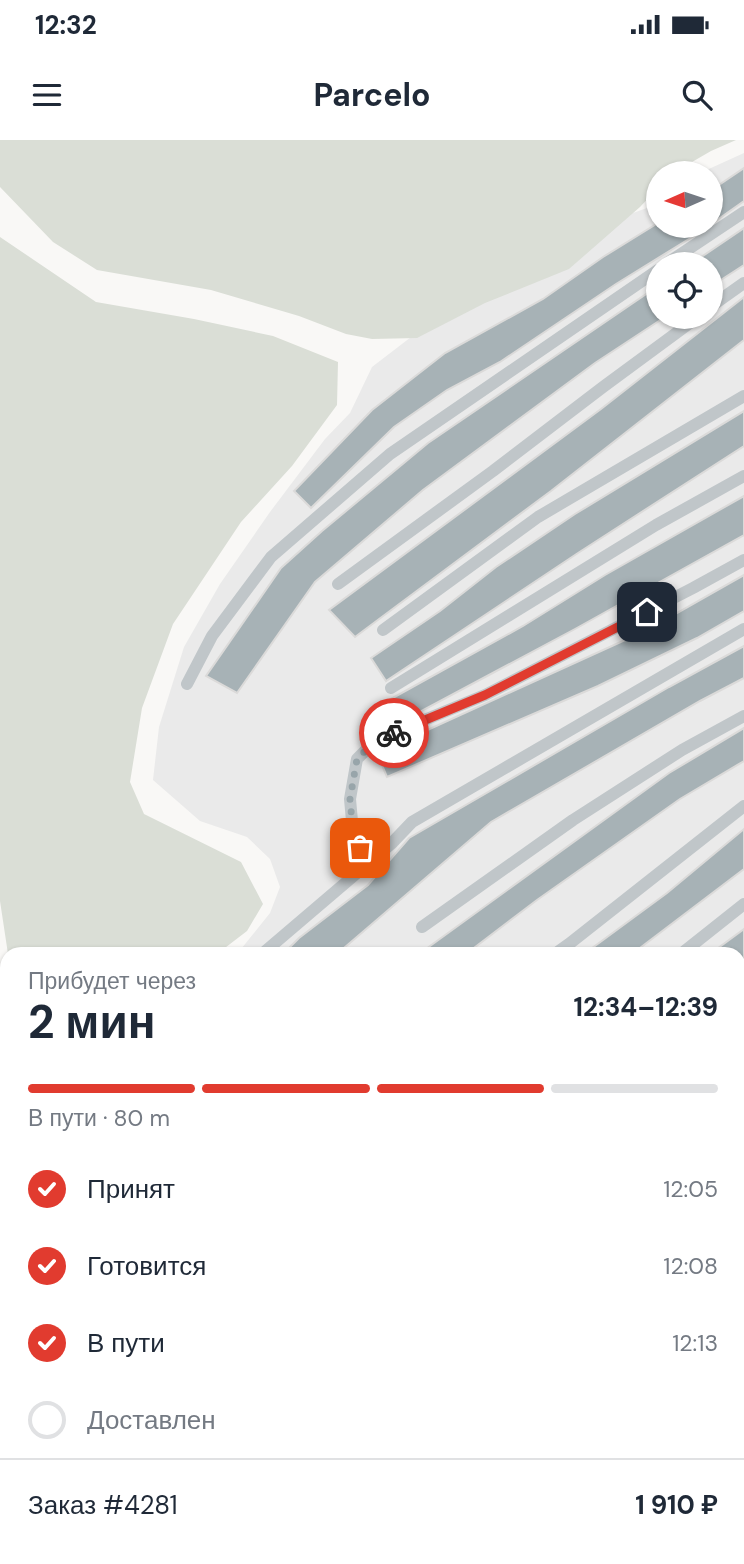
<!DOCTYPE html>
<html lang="ru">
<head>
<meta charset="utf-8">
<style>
  body { margin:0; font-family:"DM Sans",sans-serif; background:#f6f6f7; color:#1f2937; height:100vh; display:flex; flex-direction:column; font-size:26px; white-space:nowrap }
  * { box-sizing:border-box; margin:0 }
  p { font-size:23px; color:#747a83 }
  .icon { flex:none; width:38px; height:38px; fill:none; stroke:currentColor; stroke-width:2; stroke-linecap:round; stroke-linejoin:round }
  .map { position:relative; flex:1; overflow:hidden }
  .drawer { position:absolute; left:0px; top:807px; width:746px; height:618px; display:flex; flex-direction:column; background:#fff; border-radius:21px 21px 0 0; box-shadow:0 2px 5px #0004 }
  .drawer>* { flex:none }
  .needle { width:46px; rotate:267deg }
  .controls { position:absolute; left:646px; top:21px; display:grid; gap:14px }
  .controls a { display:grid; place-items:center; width:77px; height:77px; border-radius:50%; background:#fff; box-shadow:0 2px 5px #0004; font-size:35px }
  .pin { position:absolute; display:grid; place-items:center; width:60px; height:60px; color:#fff; margin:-30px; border-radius:14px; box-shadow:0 4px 10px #0006 }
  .courier { position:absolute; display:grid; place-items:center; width:70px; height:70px; margin:-35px; border:5px solid #e13b2f; border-radius:50%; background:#fff; color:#222; box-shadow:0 2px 9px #0007 }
  .head em { font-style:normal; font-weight:700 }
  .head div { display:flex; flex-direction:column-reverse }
  .head { display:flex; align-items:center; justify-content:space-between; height:119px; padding:0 28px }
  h1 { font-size:46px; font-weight:700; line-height:52px }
  .bar { display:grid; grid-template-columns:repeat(4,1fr); gap:10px 7px; align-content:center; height:84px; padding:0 28px }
  .bar i { height:9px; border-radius:5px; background:#e0e1e3 }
  .bar .active { background:#e13b2f }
  .bar p { grid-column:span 4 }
  .line { display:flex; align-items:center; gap:18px; padding:0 28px; border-top:2px solid #e0e1e3 }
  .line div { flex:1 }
  ol { padding:0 28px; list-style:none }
  li { display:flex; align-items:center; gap:21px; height:77px }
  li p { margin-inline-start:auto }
  li .icon { padding:7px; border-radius:50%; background:#e13b2f; color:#fff; stroke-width:4 }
  li:last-child { color:#747a83 }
  li i { width:38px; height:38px; border:4px solid #e0e1e3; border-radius:50% }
  .status { display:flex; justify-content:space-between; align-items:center; height:49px; padding:0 35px; background:#fff; direction:ltr }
  .status svg { height:19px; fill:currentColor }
  header { display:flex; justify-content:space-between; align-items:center; height:91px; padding:0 28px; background:#fff; font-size:32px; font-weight:700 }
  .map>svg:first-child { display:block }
  .built { fill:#eaeaea; fill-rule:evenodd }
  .green { fill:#daded6 }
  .building { fill:#a7b2b6; stroke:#dbdad9; stroke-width:2 }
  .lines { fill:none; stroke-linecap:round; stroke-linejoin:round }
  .service { stroke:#c0c6c9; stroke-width:12 }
  .minor { stroke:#c0c6c9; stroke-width:23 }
  .done { stroke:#98a5aa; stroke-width:7; stroke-dasharray:0 12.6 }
  .route { stroke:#e13b2f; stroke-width:9 }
</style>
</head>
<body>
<div class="status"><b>12:32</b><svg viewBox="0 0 49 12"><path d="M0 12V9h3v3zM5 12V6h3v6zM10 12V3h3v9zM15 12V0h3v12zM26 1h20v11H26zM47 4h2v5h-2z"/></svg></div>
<header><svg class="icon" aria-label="menu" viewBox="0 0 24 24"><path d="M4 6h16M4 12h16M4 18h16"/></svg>Parcelo<svg class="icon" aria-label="search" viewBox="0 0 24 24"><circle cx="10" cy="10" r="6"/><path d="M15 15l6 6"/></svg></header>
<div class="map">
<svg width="744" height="1424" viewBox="0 0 744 1424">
  <rect width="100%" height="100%" fill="#f9f8f6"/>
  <path class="built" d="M 744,13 L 744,1424 L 714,1424 L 710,1418 L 738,1418 L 738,814 L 237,814 L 270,773 L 280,747 L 270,719 L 247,697 L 200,681 L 153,640 L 159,587 L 184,507 L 220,444 L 270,372 L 325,299 L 350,273 L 372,227 L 519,114 L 658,64 L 658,86 L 710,86 L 710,33 L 700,33 ZM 658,124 L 710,124 L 710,177 L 658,177 Z"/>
  <g class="green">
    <polygon points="0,0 736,0 711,11 673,33 658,33 658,48 640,67 569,129 485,163 417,198 372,199 346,194 299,176 211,150 97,130 53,102 0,47"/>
    <polygon points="0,97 96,162 194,179 273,196 338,222 337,265 292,326 241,382 173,484 142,568 130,642 144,674 241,722 263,764 247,791 217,814 8,814 0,761"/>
    <polygon points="0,1244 7,1271 7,1418 26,1418 26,1424 0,1424"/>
    <polygon points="533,1418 680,1418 684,1424 534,1424"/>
  </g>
  <g class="building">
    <polygon points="744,28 744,61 710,85 710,51"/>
    <polygon points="658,83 658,86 710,86 616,144 500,222 447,250 394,287 311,368 294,351 372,270 445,213 543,159 603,117"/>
    <polygon points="744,88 744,125 710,147 710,124 691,124"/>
    <polygon points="658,146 658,177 665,177 595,223 423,350 315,442 237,553 206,536 281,428 322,391 428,303"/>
    <polygon points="744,157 744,200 551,351 355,497 329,470 601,269"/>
    <polygon points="744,271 744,306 578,413 386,541 371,518 440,471 496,427 575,374"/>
    <polygon points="744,356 744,395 575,489 401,582 389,560 523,486 605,435"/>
    <polygon points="744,435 744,471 697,498 598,546 387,637 377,613 647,490"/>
    <polygon points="744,506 744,538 700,561 491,682 337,814 283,814 299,798 368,745 409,698 669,547"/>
    <polygon points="744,588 744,621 680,659 537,760 466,814 419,814 669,633"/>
    <polygon points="744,689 744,729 632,814 584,814 667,753"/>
    <polygon points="744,789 744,824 738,828 738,814 710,814"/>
    <polygon points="744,913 744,958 738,962 738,918"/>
    <polygon points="744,1017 744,1050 738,1054 738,1021"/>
    <polygon points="744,1097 744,1130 738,1134 738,1101"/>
    <polygon points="744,1193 744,1236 738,1240 738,1197"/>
  </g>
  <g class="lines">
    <g class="service">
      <polyline points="666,124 744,72"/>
      <polyline points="710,167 744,143"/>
      <polyline points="338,444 493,331 603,247 698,177"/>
      <polyline points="383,490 538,377 744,256"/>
      <polyline points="187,544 212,496 271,417 390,314 658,130"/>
      <polyline points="391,548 656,385 744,336"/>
      <polyline points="368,724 353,692 350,659 357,619 376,600 485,555 693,448 744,420"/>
      <polyline points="422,787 573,680 682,610 744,576"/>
      <polyline points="262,814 391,704 412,682 744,489"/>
      <polyline points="555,814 569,804 744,666"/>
      <polyline points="681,814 744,764"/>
      <polyline points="738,901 744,896"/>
      <polyline points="738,999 744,996"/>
      <polyline points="738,1079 744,1075"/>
    </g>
    <g class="minor">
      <polyline points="738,1175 744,1171"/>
      <polyline points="401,1424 412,1418"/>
    </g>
  </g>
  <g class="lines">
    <polyline class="done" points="360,708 353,692 350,659 357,619 376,600 394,593"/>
    <polyline class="route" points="394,593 485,555 647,472"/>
  </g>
</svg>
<div class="controls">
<a><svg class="needle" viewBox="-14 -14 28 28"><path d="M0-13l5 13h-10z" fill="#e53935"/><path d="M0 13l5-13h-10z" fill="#747a83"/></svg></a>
<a><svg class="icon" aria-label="locate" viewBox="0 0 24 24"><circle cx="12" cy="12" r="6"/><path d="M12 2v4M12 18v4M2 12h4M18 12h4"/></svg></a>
</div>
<div class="pin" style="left:360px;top:708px;background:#ea580c"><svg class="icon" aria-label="bag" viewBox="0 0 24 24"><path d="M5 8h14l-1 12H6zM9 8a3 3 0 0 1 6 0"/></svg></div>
<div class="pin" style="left:647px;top:472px;background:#1f2937"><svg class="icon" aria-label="home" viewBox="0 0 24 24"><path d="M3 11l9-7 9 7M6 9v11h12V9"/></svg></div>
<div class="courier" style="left:394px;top:593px"><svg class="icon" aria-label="bike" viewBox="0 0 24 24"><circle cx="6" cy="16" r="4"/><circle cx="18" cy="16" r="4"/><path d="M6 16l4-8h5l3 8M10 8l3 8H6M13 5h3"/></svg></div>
<section class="drawer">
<div class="head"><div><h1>2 мин</h1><p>Прибудет через</p></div><em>12:34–12:39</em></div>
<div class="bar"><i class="active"></i><i class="active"></i><i class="active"></i><i></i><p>В пути · 80 m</p></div>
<ol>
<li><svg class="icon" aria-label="check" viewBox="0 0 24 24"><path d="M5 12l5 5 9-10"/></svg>Принят<p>12:05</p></li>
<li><svg class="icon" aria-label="check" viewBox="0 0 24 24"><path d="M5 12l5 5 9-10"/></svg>Готовится<p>12:08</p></li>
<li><svg class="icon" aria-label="check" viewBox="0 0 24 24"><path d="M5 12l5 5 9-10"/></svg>В пути<p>12:13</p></li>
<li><i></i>Доставлен</li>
</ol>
<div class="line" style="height:91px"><div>Заказ #4281</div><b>1 910 ₽</b></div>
</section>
</div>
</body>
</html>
